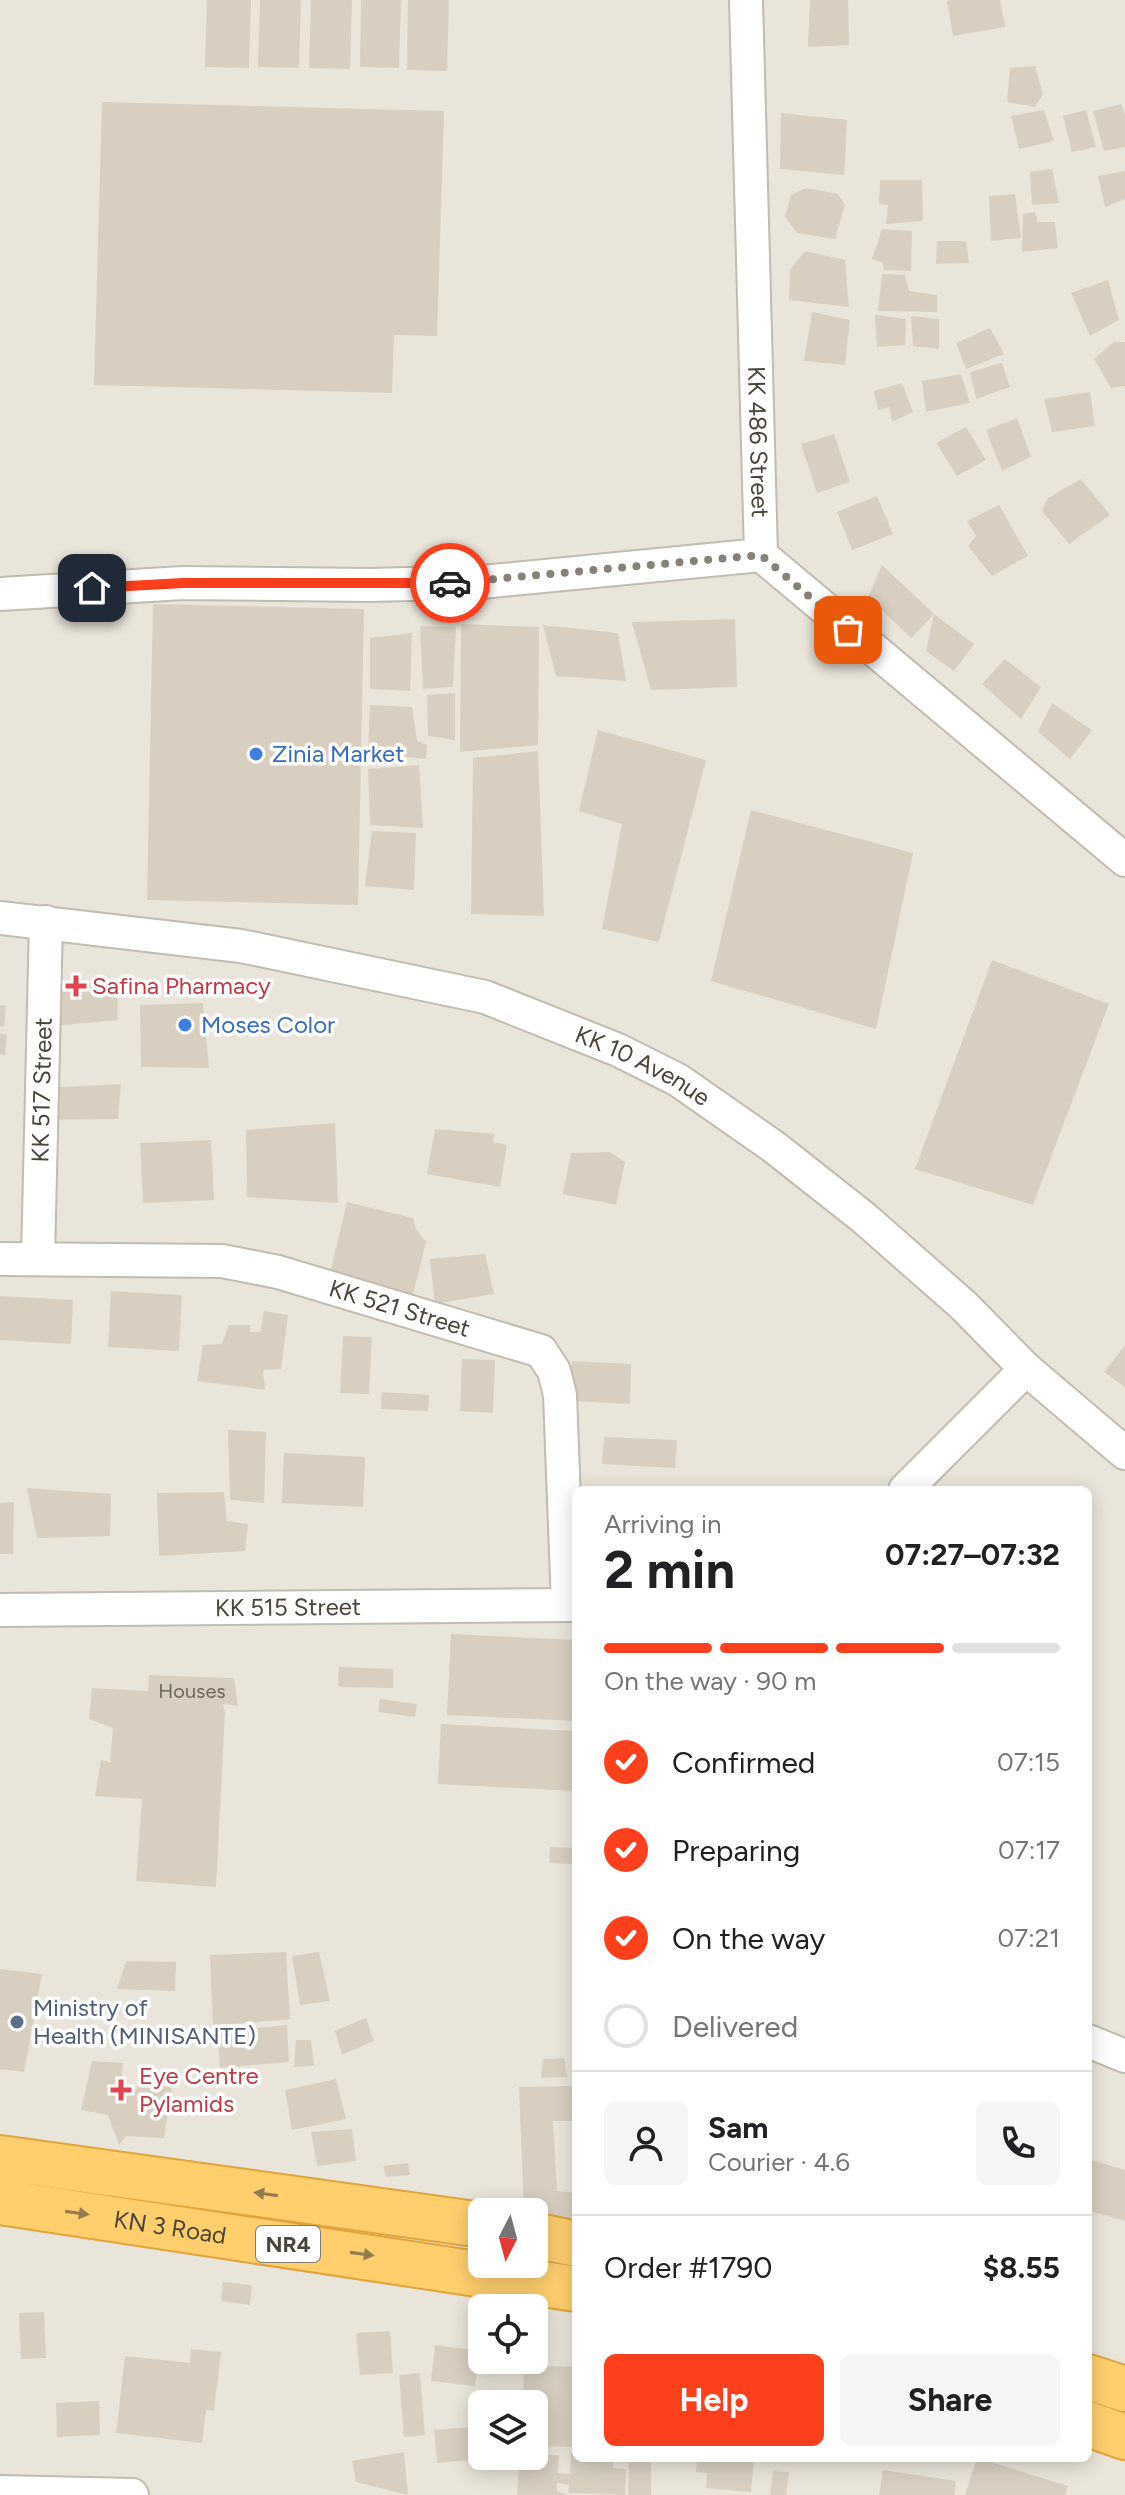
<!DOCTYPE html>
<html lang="en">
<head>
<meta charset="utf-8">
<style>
  body { margin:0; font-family:Figtree,sans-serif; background:#f6f6f6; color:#202124; height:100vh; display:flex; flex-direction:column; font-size:30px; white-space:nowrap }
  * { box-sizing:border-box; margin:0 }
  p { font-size:26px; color:#757577 }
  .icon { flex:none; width:44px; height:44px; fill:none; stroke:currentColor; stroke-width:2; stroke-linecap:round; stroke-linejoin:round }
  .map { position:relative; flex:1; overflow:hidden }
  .panel { position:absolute; left:572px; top:1486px; width:520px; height:976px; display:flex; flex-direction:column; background:#fff; border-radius:12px; box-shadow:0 4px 20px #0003 }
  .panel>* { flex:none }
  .needle { width:52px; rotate:186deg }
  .fabs { position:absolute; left:468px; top:2198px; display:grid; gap:16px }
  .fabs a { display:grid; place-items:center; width:80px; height:80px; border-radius:12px; background:#fff; box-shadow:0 4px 20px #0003; font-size:40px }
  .pin { position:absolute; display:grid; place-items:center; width:68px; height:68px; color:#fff; margin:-34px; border-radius:16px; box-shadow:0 4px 12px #0006 }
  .courier { position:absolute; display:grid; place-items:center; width:80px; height:80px; margin:-40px; border:6px solid #fc3f1d; border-radius:50%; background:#fff; color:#222; box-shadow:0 2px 10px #0007 }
  .headline em { font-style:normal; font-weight:700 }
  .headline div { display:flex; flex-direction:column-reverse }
  .headline { display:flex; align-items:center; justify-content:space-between; height:136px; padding:0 32px }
  h1 { font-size:52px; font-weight:700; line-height:60px }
  .bar { display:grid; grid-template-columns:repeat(4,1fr); gap:12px 8px; align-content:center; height:96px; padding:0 32px }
  .bar i { height:10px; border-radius:6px; background:#e0e0e0 }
  .bar .active { background:#fc3f1d }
  .bar p { grid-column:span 4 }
  .line { display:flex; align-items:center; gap:20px; padding:0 32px; border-top:2px solid #e0e0e0 }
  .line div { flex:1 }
  .round { display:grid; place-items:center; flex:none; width:84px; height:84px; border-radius:12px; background:#f6f6f6 }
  ol { padding:0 32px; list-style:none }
  li { display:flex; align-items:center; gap:24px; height:88px }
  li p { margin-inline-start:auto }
  li .icon { padding:8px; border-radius:50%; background:#fc3f1d; color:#fff; stroke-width:4 }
  li:last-child { color:#757577 }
  li i { width:44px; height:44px; border:4px solid #e0e0e0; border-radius:50% }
  .action { display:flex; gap:16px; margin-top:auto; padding:16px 32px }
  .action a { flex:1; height:92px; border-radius:12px; background:#fc3f1d; color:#fff; font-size:32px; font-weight:700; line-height:92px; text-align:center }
  .action a+a { background:#f6f6f6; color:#202124 }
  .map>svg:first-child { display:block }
  .residential { fill:#eae5da; fill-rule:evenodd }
  .building { fill:#d8cfc1 }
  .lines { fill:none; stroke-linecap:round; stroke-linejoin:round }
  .street-casing { stroke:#c2bbae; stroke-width:36 }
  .highway-casing { stroke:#e0a43c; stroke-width:48 }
  .street { stroke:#fff; stroke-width:32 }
  .highway { stroke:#ffcf6e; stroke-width:44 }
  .oneway { fill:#937c4e }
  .done { stroke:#878178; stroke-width:8; stroke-dasharray:0 14.4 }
  .route { stroke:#fc3f1d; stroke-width:10 }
  .shop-dot { fill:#3f7fe0; stroke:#fff; stroke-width:3 }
  .health-dot { fill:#e0444e; stroke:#fff; stroke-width:3 }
  .service-dot { fill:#5c6f8a; stroke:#fff; stroke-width:3 }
  .labels { text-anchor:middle; stroke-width:7; stroke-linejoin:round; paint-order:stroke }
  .number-label { font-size:20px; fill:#6e675b }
  .shield { fill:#fff; stroke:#817c74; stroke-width:2 }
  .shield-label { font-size:22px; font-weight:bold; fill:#4b4439 }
  .street-label { font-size:24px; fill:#4b4439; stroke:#fff }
  .shop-label { font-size:24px; fill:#366cbe; stroke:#fff; text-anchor:start }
  .health-label { font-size:24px; fill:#be3a42; stroke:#fff; text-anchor:start }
  .service-label { font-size:24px; fill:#4e5e75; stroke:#fff; text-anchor:start }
</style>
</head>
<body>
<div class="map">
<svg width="1125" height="2495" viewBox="0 0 1125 2495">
  <rect width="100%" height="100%" fill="#f6f3ec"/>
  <path class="residential" d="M 0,0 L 1125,0 L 1125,2495 L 0,2495 ZM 576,1490 L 1088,1490 L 1088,2458 L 576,2458 ZM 482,2212 L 534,2212 L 534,2264 L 482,2264 ZM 482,2308 L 534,2308 L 534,2360 L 482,2360 ZM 482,2404 L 534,2404 L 534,2456 L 482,2456 Z"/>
  <g class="building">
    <polygon points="207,0 251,0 249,68 205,67"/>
    <polygon points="260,0 301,0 299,68 258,67"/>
    <polygon points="311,0 352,0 350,69 309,68"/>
    <polygon points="361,0 401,0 399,68 360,67"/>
    <polygon points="408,0 449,0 447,71 407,70"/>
    <polygon points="810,0 848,0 849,45 808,47"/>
    <polygon points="950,0 1000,0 1005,27 953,36 947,1"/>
    <polygon points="1035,66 1043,94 1035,107 1007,102 1010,68"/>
    <polygon points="102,102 444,111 437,336 394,335 392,393 94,385"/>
    <polygon points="1121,104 1125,115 1125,147 1104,151 1093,111"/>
    <polygon points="1044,110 1054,141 1019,149 1011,116"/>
    <polygon points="1086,110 1096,147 1072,152 1063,116"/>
    <polygon points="781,113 847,120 844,175 780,169"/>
    <polygon points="1052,169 1059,203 1032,205 1030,172"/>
    <polygon points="1125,171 1125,199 1105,207 1098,176"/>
    <polygon points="880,180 922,180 923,221 886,224 888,205 879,204"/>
    <polygon points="806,188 838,194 845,205 835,239 797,233 785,216 791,195"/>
    <polygon points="1015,194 1021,238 991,241 989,196"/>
    <polygon points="1035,212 1038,222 1055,222 1058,248 1022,252 1023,214"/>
    <polygon points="882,229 912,231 911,271 884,270 883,263 872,259"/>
    <polygon points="937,241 966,241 969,263 936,264"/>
    <polygon points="805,251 845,260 849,307 789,300 790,270"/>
    <polygon points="882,274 905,275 909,291 937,295 937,312 878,311"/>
    <polygon points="1108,280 1119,320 1090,336 1071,293"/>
    <polygon points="812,312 850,320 845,365 804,361"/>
    <polygon points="875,315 906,319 905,345 877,347"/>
    <polygon points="911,316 939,319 939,349 913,346"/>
    <polygon points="990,328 1004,354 966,369 956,343"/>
    <polygon points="1114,342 1125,342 1125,386 1111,388 1094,359"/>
    <polygon points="1002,363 1010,387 976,399 970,372"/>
    <polygon points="961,374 970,403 926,412 922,381"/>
    <polygon points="902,383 913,412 892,422 889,407 878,410 874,391"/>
    <polygon points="1090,392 1095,426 1052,432 1044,399"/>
    <polygon points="1017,418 1031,457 1002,471 986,430"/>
    <polygon points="966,427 986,460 957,476 936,443"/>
    <polygon points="834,434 850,482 817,493 801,444"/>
    <polygon points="1081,479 1110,515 1069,544 1042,511 1048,498"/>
    <polygon points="877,496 893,534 852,550 837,512"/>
    <polygon points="999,505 1028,556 992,576 968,546 976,536 967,521"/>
    <polygon points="882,565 934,614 911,638 868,597"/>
    <polygon points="153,604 364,609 358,905 147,900"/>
    <polygon points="934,614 974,644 954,671 926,651"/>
    <polygon points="735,619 737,687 651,690 632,622"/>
    <polygon points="461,624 539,627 538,745 460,752"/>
    <polygon points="543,625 618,633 626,681 556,676"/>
    <polygon points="420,626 456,627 453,687 423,689"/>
    <polygon points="412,633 410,691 370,689 370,638"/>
    <polygon points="1005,659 1041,687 1021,719 982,684"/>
    <polygon points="455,693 455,740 428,736 427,695"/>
    <polygon points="1052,703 1092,730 1070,759 1038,732"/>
    <polygon points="370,705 412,707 417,741 427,745 426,759 368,753"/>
    <polygon points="598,730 706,760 659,942 602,929 622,824 579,811"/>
    <polygon points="538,751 544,916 471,914 473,758"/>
    <polygon points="419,765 423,828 370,825 368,769"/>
    <polygon points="751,810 913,853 876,1029 711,981"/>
    <polygon points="372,831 416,833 414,890 365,886"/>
    <polygon points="992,960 1109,1004 1033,1205 915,1169"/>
    <polygon points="44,982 117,982 118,1020 43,1027"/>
    <polygon points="203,1003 209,1068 141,1067 140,1005"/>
    <polygon points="0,1005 6,1005 4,1027 0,1026"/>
    <polygon points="0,1034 7,1035 5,1055 0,1054"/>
    <polygon points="121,1084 118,1119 46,1120 42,1088"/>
    <polygon points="335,1123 338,1203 247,1197 246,1130"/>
    <polygon points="435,1129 495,1134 493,1142 507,1145 500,1187 427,1174"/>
    <polygon points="211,1140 214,1200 143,1203 140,1143"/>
    <polygon points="610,1152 625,1162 616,1205 563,1194 571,1153"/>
    <polygon points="347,1202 413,1218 416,1229 426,1242 413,1294 330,1273"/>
    <polygon points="485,1254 494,1294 435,1304 430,1259"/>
    <polygon points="111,1291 182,1295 179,1351 108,1347"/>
    <polygon points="0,1296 73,1300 71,1344 0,1340"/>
    <polygon points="264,1311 288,1315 281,1369 263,1370 265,1390 197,1381 203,1345 222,1344 229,1325 250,1325 250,1332 260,1332"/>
    <polygon points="343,1336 372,1337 369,1394 340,1393"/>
    <polygon points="1125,1345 1125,1387 1104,1372"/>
    <polygon points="462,1359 495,1360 493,1413 460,1411"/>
    <polygon points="572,1361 631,1364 630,1404 570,1401"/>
    <polygon points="382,1392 429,1395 428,1411 381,1409"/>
    <polygon points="228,1430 266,1432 264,1503 230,1500"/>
    <polygon points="604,1437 677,1440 675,1468 602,1464"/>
    <polygon points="284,1453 365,1457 363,1507 282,1503"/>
    <polygon points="27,1488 111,1494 110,1536 37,1538"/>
    <polygon points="224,1492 227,1521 248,1524 245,1551 159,1556 157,1493"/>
    <polygon points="14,1502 13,1554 0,1554 0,1503"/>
    <polygon points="451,1634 576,1640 576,1721 447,1715"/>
    <polygon points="339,1667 393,1669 393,1688 338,1687"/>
    <polygon points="149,1675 234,1678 238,1706 223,1704 225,1713 216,1887 136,1881 142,1799 95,1796 101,1760 110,1762 113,1728 89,1719 92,1688 148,1691"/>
    <polygon points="380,1699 417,1704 415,1717 378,1712"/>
    <polygon points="441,1724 576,1731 576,1791 438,1784"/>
    <polygon points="550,1847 576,1848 576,1864 549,1863"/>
    <polygon points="286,1952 290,2019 213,2026 210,1955"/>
    <polygon points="319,1952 330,2001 300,2005 292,1956"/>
    <polygon points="126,1961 176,1962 175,1991 117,1989"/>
    <polygon points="0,1969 42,1974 24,2072 0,2069"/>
    <polygon points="366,2018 374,2041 342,2055 335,2031"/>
    <polygon points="287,2025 289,2062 220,2068 217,2032"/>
    <polygon points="296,2040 311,2040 314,2066 294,2067"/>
    <polygon points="564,2058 567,2077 541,2078 543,2059"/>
    <polygon points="92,2061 123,2063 121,2086 136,2090 139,2083 172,2087 164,2138 126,2136 119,2145 108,2115 81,2110"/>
    <polygon points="336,2079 346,2119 292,2130 285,2090"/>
    <polygon points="576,2086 576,2121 553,2121 557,2191 576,2193 576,2220 524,2212 519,2087"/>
    <polygon points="352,2129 356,2161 317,2166 311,2132"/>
    <polygon points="1088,2159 1125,2170 1125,2221 1088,2210"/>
    <polygon points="408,2163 410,2175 386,2177 383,2166"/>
    <polygon points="223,2282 252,2285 250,2305 221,2301"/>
    <polygon points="44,2312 46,2358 21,2359 19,2313"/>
    <polygon points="390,2331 393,2373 360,2375 356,2333"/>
    <polygon points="435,2345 480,2351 475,2386 431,2381"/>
    <polygon points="191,2349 221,2352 214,2411 206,2410 202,2443 116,2433 125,2356 190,2363"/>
    <polygon points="524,2365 576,2367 576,2447 534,2446 534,2404 523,2404"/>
    <polygon points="420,2373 425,2435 404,2437 399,2375"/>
    <polygon points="99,2401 100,2435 57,2437 56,2403"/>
    <polygon points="482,2426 482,2456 497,2458 437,2463 434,2430"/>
    <polygon points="404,2452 408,2495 356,2482 352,2461"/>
    <polygon points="571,2453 576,2453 576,2458 613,2458 613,2468 626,2469 625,2495 568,2493 569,2485 557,2483 557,2491 568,2495 517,2495 520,2456 559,2455 558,2473 570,2474"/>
    <polygon points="629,2458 651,2458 651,2495 628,2495"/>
    <polygon points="697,2458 754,2458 751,2492 706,2488 707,2473 696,2472"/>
    <polygon points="977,2458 1068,2486 1065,2495 965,2495"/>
    <polygon points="883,2470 956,2481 954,2495 879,2495"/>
    <polygon points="773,2471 789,2472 786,2495 770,2495"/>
  </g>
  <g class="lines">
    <defs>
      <g id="street">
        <path id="s1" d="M 746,0 L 761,555 L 1125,860"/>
        <polyline points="0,594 183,583 371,585 482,582 761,555"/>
        <path id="s2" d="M 0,918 L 241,946 L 485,997 L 618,1050 L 678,1080 L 774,1147 L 864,1218 L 963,1305 L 1026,1369 L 905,1490"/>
        <path id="s3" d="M 38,1258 L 46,922"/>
        <path id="s4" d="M 0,1259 L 222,1261 L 278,1272 L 541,1351 L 554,1371 L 560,1395 L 568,1605"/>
        <polyline points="1026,1369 1125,1453"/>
        <path id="s5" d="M 0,1610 L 576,1605"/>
        <polyline points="1088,2041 1125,2056"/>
        <polyline points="0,2492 132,2495"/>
      </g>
      <g id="highway">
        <polyline points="0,2158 482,2225"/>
        <path id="s6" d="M 0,2202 L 576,2289"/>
        <polyline points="534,2235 576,2244"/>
        <polyline points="1088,2377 1125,2389"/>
        <polyline points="1088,2424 1125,2437"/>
      </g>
    </defs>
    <use href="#street" class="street-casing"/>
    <use href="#highway" class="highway-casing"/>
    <use href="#street" class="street"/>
    <use href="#highway" class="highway"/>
  </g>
  <defs><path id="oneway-solid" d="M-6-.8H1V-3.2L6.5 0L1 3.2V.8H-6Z" transform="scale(2)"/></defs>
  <g class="oneway">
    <use href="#oneway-solid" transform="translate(266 2194) rotate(-172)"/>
    <use href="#oneway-solid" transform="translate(77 2213) rotate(8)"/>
    <use href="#oneway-solid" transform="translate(362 2254) rotate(8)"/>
  </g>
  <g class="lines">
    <polyline class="done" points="450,583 761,555 848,630"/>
    <polyline class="route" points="92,588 183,583 450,583"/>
  </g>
  <g class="shop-dot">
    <circle cx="256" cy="754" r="8"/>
    <circle cx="185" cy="1025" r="8"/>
  </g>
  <g class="health-dot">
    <path d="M72 974h8v8h8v8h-8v8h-8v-8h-8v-8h8z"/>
    <path d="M117 2078h8v8h8v8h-8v8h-8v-8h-8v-8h8z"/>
  </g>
  <circle class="service-dot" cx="17" cy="2022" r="8"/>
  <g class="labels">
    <g class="number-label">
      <text x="192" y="1698">Houses</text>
    </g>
    <rect class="shield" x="256" y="2226" width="64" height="36" rx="6"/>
    <g class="shield-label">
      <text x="288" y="2252">NR4</text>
    </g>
    <g class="street-label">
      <text dy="8" stroke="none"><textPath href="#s1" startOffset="442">KK 486 Street</textPath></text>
      <text dy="8" stroke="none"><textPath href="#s2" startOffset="664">KK 10 Avenue</textPath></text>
      <text dy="8" stroke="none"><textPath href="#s3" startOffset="168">KK 517 Street</textPath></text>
      <text dy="8" stroke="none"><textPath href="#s4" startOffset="406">KK 521 Street</textPath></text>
      <text dy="8" stroke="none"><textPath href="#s5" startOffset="288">KK 515 Street</textPath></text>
      <text dy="8" stroke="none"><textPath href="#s6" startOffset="172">KN 3 Road</textPath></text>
    </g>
    <g class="shop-label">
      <text x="272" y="762">Zinia Market</text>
      <text x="201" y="1033">Moses Color</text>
    </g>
    <g class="health-label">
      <text x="92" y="994">Safina Pharmacy</text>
      <text x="139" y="2084">Eye Centre<tspan x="139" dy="28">Pylamids</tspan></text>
    </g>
    <g class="service-label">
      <text x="33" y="2016">Ministry of<tspan x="33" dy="28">Health (MINISANTE)</tspan></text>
    </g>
  </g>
</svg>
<div class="fabs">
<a><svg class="needle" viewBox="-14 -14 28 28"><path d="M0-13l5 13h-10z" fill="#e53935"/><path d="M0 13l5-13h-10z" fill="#757577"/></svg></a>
<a><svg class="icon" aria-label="locate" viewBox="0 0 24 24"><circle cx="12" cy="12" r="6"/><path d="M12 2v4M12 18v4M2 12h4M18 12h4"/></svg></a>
<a><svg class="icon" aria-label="layers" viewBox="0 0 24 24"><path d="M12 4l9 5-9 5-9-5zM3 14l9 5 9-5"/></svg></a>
</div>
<div class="pin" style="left:848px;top:630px;background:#ea580c"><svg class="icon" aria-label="bag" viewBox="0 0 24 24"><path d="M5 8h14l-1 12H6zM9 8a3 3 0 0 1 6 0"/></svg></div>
<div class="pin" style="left:92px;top:588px;background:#1f2937"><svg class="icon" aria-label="home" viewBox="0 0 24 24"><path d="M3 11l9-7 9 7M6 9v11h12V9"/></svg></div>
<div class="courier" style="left:450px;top:583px"><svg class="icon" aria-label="car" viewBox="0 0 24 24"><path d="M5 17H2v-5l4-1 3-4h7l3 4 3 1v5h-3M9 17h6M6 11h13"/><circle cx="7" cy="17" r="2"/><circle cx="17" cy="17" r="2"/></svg></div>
<section class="panel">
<div class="headline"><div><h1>2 min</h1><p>Arriving in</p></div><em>07:27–07:32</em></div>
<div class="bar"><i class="active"></i><i class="active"></i><i class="active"></i><i></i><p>On the way · 90 m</p></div>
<ol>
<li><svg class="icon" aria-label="check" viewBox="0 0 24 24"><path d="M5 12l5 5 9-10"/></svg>Confirmed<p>07:15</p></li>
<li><svg class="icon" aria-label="check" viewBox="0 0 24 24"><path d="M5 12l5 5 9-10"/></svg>Preparing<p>07:17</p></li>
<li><svg class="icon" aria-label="check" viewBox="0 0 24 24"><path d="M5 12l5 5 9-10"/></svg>On the way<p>07:21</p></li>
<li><i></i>Delivered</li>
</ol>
<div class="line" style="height:144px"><a class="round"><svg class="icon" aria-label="person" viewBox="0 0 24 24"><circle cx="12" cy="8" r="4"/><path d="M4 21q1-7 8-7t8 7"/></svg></a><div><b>Sam</b><p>Courier · 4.6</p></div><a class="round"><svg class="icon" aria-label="phone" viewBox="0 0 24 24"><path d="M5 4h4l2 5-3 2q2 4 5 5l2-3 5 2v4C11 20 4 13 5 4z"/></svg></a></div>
<div class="line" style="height:104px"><div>Order #1790</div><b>$8.55</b></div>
<div class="action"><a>Help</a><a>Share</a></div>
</section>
</div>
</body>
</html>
